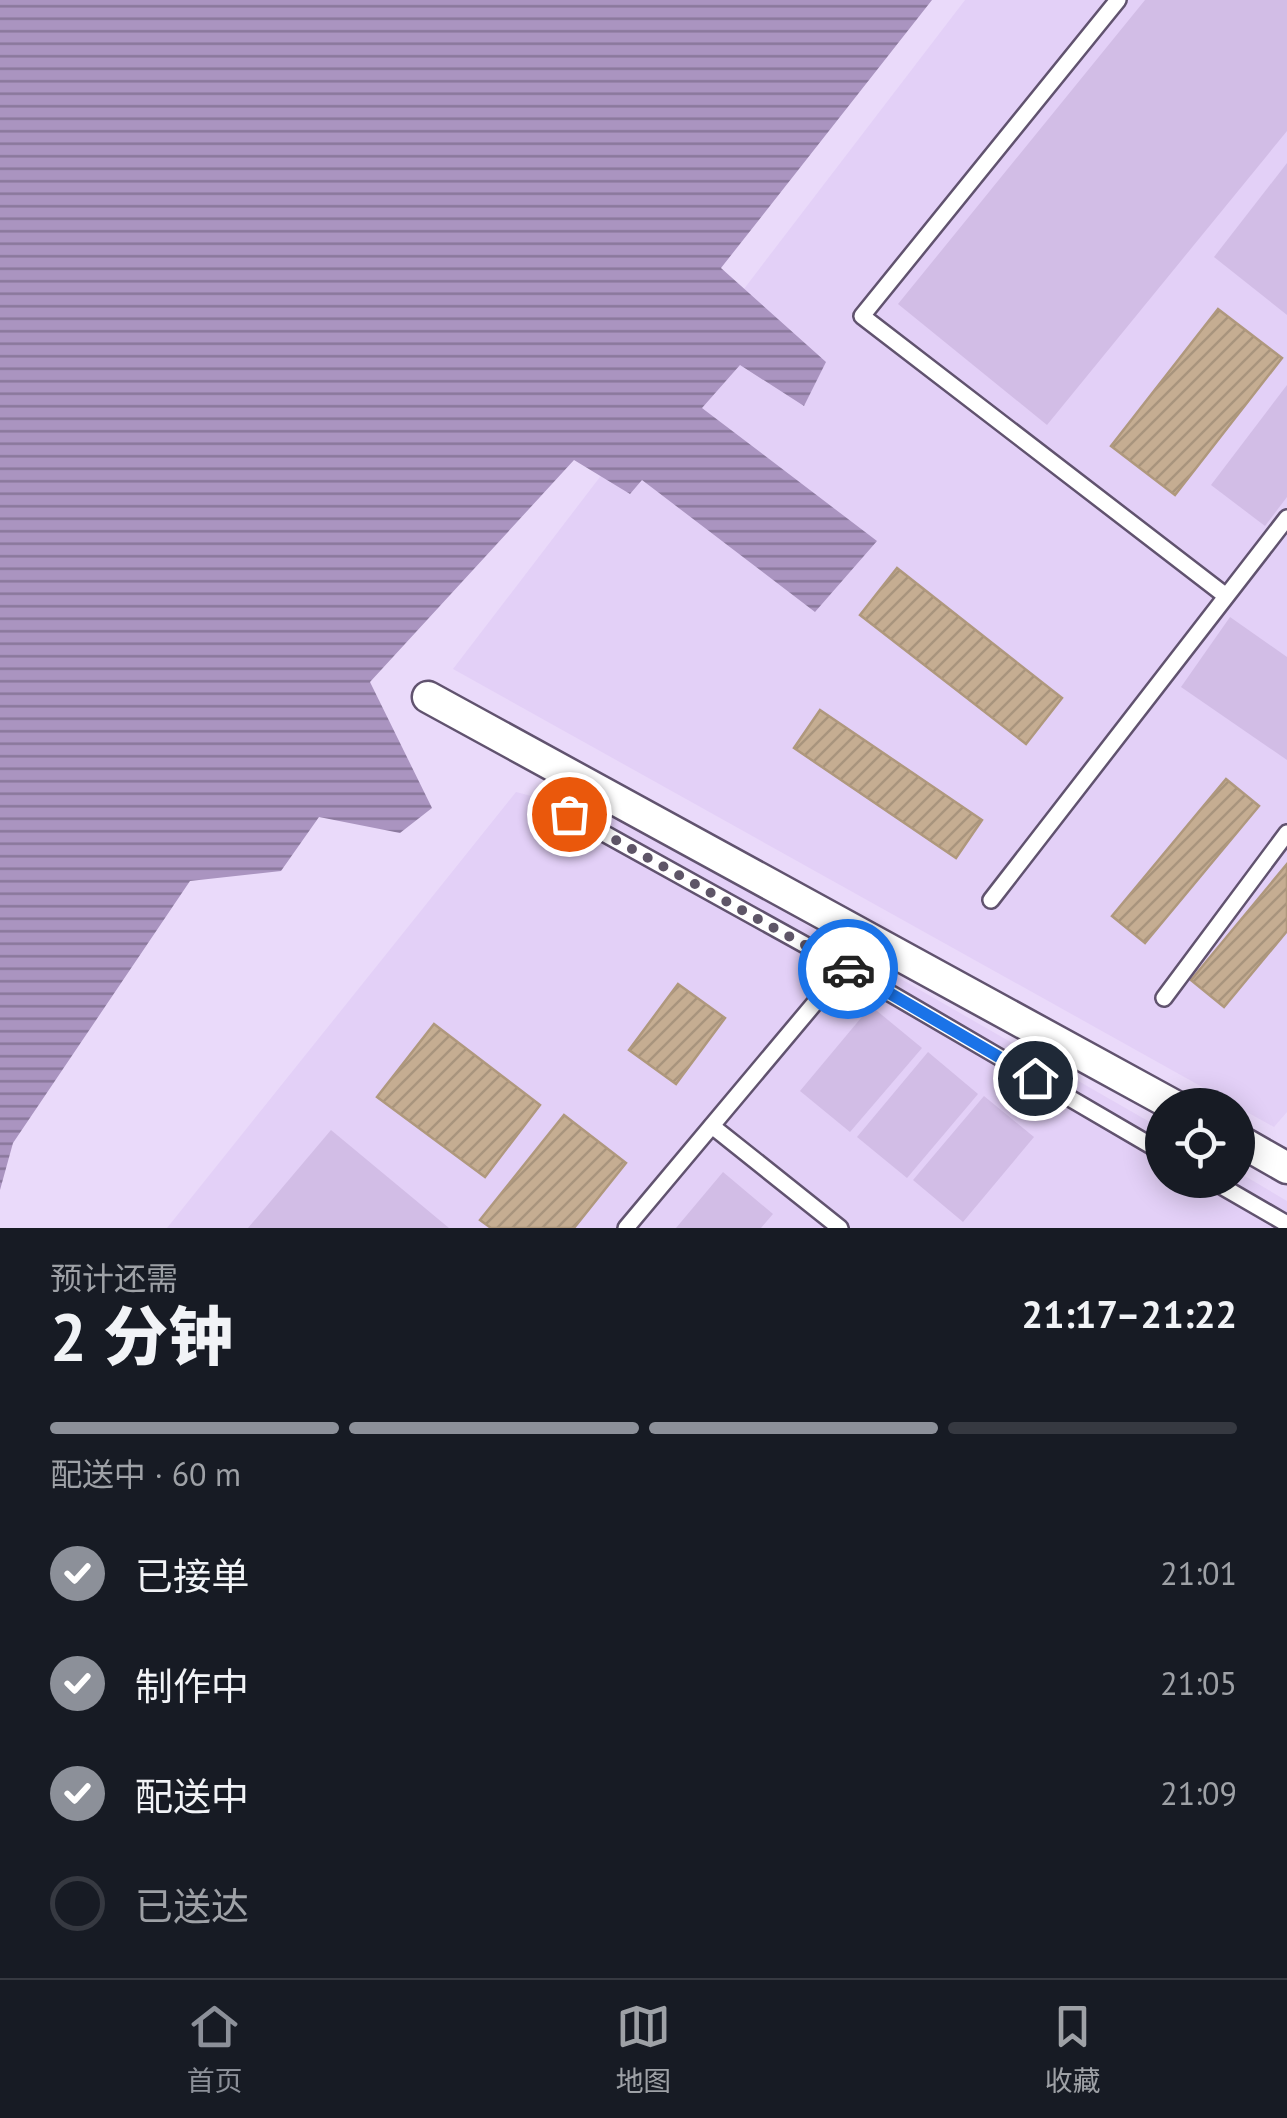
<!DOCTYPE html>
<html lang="zh">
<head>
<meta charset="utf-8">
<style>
  body { margin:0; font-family:"PT Sans","Noto Sans SC",sans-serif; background:#242831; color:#f1f3f6; height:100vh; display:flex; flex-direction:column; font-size:38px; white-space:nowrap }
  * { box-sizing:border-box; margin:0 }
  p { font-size:32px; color:#9ea1a6 }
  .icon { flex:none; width:55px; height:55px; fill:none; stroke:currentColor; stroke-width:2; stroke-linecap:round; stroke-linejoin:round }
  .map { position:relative; height:1228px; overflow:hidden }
  .sheet { display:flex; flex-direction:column; background:#171b24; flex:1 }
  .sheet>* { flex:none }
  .buttons { position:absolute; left:1145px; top:1088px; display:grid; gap:20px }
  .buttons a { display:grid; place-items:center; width:110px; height:110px; border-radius:50%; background:#171b24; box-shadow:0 5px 25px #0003; font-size:50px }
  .pin { position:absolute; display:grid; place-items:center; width:85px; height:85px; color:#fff; margin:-42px; border:5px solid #fff; border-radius:50%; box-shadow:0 2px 10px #0007 }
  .courier { position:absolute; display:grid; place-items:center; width:100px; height:100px; margin:-50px; border:8px solid #1a73e8; border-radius:50%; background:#fff; color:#222; box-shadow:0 2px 12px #0007 }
  .overview em { font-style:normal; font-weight:800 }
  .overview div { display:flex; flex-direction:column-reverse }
  .overview { display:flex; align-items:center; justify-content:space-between; height:170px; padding:0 50px }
  h1 { font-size:65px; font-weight:800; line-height:75px }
  .bar { display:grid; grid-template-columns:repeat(4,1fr); gap:15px 10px; align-content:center; height:120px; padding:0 50px }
  .bar i { height:12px; border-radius:8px; background:#363941 }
  .bar .current { background:#8c9099 }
  .bar p { grid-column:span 4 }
  ol { padding:0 50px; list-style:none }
  li { display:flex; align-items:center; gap:30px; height:110px }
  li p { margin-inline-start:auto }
  li .icon { padding:10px; border-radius:50%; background:#8c9099; color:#fff; stroke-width:4 }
  li:last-child { color:#9ea1a6 }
  li i { width:55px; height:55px; border:5px solid #363941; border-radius:50% }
  .dock { display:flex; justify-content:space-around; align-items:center; height:140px; border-top:2px solid #363941; background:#171b24; font-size:28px; color:#9ea1a6 }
  .dock a { display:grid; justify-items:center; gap:5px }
  .dock .current { color:#8c9099 }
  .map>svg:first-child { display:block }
  .built { fill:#e3d0f7 }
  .park { fill:#d2bde6 }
  .water { fill:url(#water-rules) }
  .building { fill:url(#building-hatch); stroke:#af987d; stroke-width:2.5 }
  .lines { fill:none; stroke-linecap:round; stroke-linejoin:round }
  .lane-casing { stroke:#61536f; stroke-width:20 }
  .street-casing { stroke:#61536f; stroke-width:35 }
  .lane { stroke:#fff; stroke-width:15 }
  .street { stroke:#fff; stroke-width:30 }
  .done { stroke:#5e5567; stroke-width:10; stroke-dasharray:0 18 }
  .route { stroke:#1a73e8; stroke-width:12 }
</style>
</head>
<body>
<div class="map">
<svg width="1287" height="1228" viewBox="0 0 1287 1228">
  <defs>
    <pattern id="water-rules" width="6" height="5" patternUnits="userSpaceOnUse" patternTransform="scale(2.5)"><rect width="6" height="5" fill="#aa94c0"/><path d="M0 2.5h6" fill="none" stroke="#89779b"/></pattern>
    <pattern id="building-hatch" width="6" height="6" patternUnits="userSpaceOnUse" patternTransform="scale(2.5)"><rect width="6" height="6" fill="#c5ad92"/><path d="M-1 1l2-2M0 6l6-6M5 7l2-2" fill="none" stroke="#a8947d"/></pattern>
  </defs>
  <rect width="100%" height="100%" fill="#eadafa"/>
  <g class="built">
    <polygon points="965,0 1287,0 1287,1112 1274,1127 453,669"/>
    <polygon points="516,792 624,820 1162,1129 1162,1180 1238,1180 1238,1172 1287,1201 1287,1228 167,1228"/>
  </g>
  <g class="park">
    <polygon points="1145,0 1287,0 1287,131 1047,425 898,304"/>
    <polygon points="1287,163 1287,315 1214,257"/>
    <polygon points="1287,385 1287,497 1265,526 1211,485"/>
    <polygon points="1230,617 1287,657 1287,760 1181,687"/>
    <polygon points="871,1006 922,1048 850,1132 800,1091"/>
    <polygon points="928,1052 978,1094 907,1178 857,1137"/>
    <polygon points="984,1096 1034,1137 963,1222 913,1180"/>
    <polygon points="331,1130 449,1228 248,1228"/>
    <polygon points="723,1172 773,1214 761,1228 676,1228"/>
  </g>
  <polygon class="water" points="0,0 932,0 721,268 826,362 804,406 740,365 702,408 877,541 815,612 642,480 630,494 574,460 370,682 432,808 400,833 319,817 281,871 190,881 13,1143 0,1190"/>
  <g class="building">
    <polygon points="1218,309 1282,358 1175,495 1111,446"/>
    <polygon points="897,568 1062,698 1026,744 860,615"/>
    <polygon points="820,710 982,820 956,858 794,748"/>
    <polygon points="1226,779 1259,806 1145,943 1112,916"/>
    <polygon points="1287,864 1287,931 1224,1007 1191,980"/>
    <polygon points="678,984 725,1018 676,1084 629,1050"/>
    <polygon points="434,1024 540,1105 485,1177 377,1097"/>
    <polygon points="564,1115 626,1163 574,1228 491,1228 480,1220"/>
  </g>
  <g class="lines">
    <defs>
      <g id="lane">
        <polyline points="1118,0 862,316 1226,596"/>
        <polyline points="569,814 845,967 1162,1152"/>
        <polyline points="991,900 1287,518"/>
        <polyline points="1164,998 1287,833"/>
        <polyline points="712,1126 840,1228"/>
        <polyline points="1211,1180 1287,1224"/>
        <polyline points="626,1228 845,967"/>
      </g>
      <g id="street">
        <polyline points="428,697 1173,1105"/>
        <polyline points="1238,1140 1287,1168"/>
      </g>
    </defs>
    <use href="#lane" class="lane-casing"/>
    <use href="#street" class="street-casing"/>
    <use href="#lane" class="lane"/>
    <use href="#street" class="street"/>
  </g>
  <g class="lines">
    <polyline class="done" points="569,814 848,969"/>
    <polyline class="route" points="848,969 1035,1078"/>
  </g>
</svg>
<div class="buttons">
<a><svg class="icon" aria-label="locate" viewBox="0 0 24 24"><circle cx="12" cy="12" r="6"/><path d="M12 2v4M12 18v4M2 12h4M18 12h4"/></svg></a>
</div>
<div class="pin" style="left:569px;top:814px;background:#ea580c"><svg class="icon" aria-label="bag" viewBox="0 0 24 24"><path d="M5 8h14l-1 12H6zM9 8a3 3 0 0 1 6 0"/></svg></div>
<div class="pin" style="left:1035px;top:1078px;background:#1f2937"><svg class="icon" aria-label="home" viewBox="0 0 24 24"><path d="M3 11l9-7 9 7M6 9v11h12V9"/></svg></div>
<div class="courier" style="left:848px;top:969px"><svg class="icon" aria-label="car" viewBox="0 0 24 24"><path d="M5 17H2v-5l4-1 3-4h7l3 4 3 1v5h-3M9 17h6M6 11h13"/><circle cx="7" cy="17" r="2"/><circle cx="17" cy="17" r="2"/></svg></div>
</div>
<section class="sheet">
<div class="overview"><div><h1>2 分钟</h1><p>预计还需</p></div><em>21:17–21:22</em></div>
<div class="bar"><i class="current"></i><i class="current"></i><i class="current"></i><i></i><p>配送中 · 60 m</p></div>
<ol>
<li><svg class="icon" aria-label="check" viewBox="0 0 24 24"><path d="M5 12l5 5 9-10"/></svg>已接单<p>21:01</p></li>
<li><svg class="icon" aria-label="check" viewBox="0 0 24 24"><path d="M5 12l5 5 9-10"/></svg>制作中<p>21:05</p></li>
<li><svg class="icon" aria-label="check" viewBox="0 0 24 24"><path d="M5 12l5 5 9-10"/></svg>配送中<p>21:09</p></li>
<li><i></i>已送达</li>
</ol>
</section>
<nav class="dock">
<a class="current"><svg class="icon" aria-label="home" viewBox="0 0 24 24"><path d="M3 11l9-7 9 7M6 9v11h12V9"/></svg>首页</a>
<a><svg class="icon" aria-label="map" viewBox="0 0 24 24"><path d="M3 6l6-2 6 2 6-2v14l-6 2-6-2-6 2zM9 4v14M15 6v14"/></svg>地图</a>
<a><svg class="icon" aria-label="saved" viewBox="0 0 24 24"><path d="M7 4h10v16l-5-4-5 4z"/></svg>收藏</a>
</nav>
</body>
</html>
